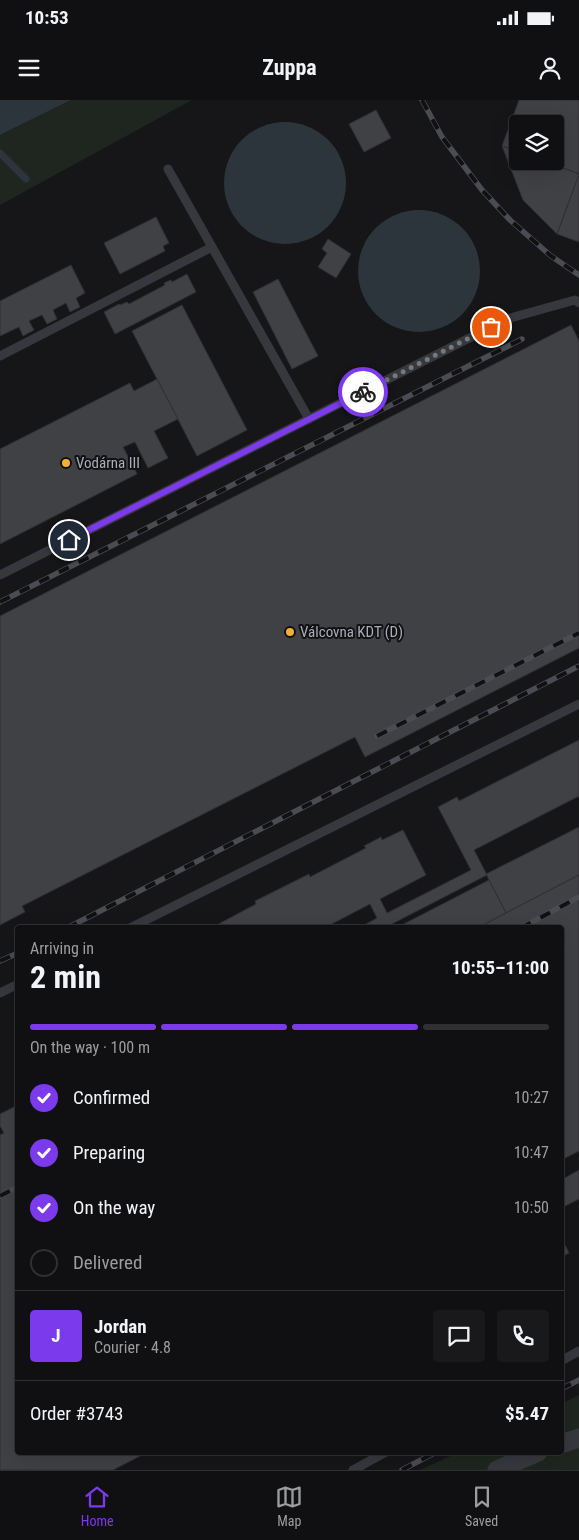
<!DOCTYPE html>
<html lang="en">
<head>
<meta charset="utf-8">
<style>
  body { margin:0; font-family:"Roboto Condensed",sans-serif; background:#19191b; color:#f1f3f6; height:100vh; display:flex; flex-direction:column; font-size:19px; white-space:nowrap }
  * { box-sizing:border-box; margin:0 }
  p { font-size:16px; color:#9c9d9f }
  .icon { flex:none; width:28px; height:28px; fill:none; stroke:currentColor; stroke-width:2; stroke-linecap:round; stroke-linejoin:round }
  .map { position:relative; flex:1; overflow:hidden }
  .details { position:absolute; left:15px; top:825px; width:549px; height:530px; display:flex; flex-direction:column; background:#101012; border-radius:5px; box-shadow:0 5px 20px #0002,0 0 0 1px #303032 }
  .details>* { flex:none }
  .buttons { position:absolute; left:509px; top:15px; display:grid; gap:10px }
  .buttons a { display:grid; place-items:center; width:55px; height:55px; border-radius:5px; background:#101012; box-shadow:0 5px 20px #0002,0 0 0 1px #303032; font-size:25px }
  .pin { position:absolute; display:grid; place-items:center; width:42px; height:42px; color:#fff; margin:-21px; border:2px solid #fff; border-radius:50%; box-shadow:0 1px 5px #0007 }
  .courier { position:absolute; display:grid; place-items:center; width:50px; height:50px; margin:-25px; border:4px solid #7c3aed; border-radius:50%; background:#fff; color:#222; box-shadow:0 1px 6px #0007 }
  .headline em { font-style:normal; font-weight:700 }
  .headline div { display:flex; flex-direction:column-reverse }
  .headline { display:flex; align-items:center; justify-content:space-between; height:85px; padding:0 15px }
  h1 { font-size:32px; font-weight:700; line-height:38px }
  .bar { display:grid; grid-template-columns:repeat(4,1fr); gap:8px 5px; align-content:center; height:60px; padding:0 15px }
  .bar i { height:6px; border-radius:4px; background:#303032 }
  .bar .active { background:#7c3aed }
  .bar p { grid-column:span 4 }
  .line { display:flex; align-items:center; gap:12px; padding:0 15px; border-top:1px solid #303032 }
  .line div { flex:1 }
  .round { display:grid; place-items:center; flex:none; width:52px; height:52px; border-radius:5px; background:#19191b }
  ol { padding:0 15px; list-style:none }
  li { display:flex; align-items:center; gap:15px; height:55px }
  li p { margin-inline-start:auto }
  li .icon { padding:5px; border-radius:50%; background:#7c3aed; color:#fff; stroke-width:4 }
  li:last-child { color:#9c9d9f }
  li i { width:28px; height:28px; border:2px solid #303032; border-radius:50% }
  .status { display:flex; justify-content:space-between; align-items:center; height:35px; padding:0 25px; background:#101012; direction:ltr }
  .status svg { height:14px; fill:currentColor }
  header { display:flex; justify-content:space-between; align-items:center; height:65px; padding:0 15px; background:#101012; font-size:22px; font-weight:700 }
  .tab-bar { display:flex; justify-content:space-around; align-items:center; height:70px; border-top:1px solid #303032; background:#101012; font-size:14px; color:#9c9d9f }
  .tab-bar a { display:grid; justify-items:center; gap:2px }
  .tab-bar .active { color:#7c3aed }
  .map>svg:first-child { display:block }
  .green { fill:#1e261f }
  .water { fill:#2c353c }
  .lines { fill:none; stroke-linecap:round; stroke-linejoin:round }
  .stream { stroke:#2c353c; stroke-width:7 }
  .building { fill:#404145; stroke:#303034 }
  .lane { stroke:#37383d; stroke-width:9 }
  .street { stroke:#37383d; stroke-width:19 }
  .rail-casing { stroke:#4a4c52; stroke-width:5.5 }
  .rail { stroke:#111113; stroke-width:4; stroke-dasharray:11; stroke-linecap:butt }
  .done { stroke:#757880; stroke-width:5; stroke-dasharray:0 9 }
  .route { stroke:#7c3aed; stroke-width:6 }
  .poi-dot { fill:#f2b134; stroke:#111113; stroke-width:2 }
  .labels { text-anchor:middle; stroke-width:4; stroke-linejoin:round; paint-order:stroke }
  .poi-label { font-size:15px; fill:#a8adb8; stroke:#111113; text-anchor:start }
</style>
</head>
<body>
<div class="status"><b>10:53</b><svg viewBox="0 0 49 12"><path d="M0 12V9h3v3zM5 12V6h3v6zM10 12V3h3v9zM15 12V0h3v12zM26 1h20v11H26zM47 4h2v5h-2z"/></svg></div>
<header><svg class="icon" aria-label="menu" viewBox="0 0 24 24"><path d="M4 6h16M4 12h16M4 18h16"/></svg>Zuppa<svg class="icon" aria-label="person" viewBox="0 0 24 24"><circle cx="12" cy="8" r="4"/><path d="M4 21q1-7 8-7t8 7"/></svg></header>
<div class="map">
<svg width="579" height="1370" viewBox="0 0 579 1370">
  <rect width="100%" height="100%" fill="#161618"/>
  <g class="green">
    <polygon points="71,0 192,0 0,105 0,35"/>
    <polygon points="579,1295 579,1370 420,1370 457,1353 561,1352 561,1304"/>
  </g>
  <g class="water">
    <polygon points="0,0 71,0 0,35"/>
    <circle cx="285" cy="83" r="61"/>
    <circle cx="419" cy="171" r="61"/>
  </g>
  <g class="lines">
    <polyline class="stream" points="0,53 26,79"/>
  </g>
  <g class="building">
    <polygon points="519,0 579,0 579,142 557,134 579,74 544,61 555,61 555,24 518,24 518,52 502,46"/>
    <polygon points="376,10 391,38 364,52 349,24"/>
    <polygon points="502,46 518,52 518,61 544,61 579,74 557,134 523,100"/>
    <polygon points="156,117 169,143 163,146 165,151 120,174 104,143"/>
    <polygon points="328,139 351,154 336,178 318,167 327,153 322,149"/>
    <polygon points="71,165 85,193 76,198 80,207 70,212 66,203 53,210 57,219 47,224 42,215 29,221 34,230 23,236 19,227 0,236 0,201"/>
    <polygon points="187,174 196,192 115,234 104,212 119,204 120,205 127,202 129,204 165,185 164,183 171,180 172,182"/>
    <polygon points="278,179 318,256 292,269 253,192"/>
    <polygon points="182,205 247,330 197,356 132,231"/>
    <polygon points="571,225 579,241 579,548 365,657 355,637 22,806 25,812 0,825 0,516"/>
    <polygon points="157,279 178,319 154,331 168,358 148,368 135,342 123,347 137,374 0,444 0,349 130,283 134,291"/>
    <polygon points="579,640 579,696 474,750 487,775 384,828 359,828 377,818 370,804 324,828 211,828 256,804 255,801 309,774 310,777 366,748 364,746 381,737 382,740 403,730 426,775 380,799 387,813 471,770 438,707 457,697 459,701"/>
    <polygon points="579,727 579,775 506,813 486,774"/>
    <polygon points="579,775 579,1051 561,1060 561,828 477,828"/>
    <polygon points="489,780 506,813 477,828 396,828"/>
    <polygon points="18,1005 18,1352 148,1352 113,1370 0,1370 0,1035 4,1033 0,1026 0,1014"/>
    <polygon points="579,1070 579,1099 561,1108 561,1080"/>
    <polygon points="561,1137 569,1153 561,1157"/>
  </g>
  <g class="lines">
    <g class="lane">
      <polyline points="168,69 309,319"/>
      <polyline points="0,256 212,147"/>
      <polyline points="0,475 507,219 575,200 579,203"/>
      <polyline points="130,828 579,604"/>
      <polyline points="0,893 18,884"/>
      <polyline points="561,1261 579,1251"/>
      <polyline points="353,1370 386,1352"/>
    </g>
    <g class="street">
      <polyline points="561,1344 579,1338"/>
      <polyline points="497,1370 538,1352"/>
    </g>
    <defs>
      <g id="rail">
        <polyline points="422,0 442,37 482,90 510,120 551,156 579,175"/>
        <polyline points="0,502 522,239"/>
        <polyline points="377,636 579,533"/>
        <polyline points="67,828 579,566"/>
        <polyline points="521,828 579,797"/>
        <polyline points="0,861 18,853"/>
        <polyline points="0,1096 18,1087"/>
        <polyline points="561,1289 579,1280"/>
        <polyline points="402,1370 436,1352"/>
      </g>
    </defs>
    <use href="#rail" class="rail-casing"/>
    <use href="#rail" class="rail"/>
  </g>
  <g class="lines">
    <polyline class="done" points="363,292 491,227"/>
    <polyline class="route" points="69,440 363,292"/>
  </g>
  <g class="poi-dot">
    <circle cx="66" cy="363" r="5"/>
    <circle cx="290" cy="532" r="5"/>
  </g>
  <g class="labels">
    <g class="poi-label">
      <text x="76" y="368">Vodárna III</text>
      <text x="300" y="537">Válcovna KDT (D)</text>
    </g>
  </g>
</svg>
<div class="buttons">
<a><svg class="icon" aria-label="layers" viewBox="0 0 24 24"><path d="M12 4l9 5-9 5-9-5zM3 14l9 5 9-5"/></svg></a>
</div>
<div class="pin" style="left:491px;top:227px;background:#ea580c"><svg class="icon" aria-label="bag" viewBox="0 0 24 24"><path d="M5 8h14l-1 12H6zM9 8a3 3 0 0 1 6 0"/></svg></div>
<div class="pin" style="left:69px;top:440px;background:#1f2937"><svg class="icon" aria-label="home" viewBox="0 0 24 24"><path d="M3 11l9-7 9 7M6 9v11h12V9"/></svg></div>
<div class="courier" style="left:363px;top:292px"><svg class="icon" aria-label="bike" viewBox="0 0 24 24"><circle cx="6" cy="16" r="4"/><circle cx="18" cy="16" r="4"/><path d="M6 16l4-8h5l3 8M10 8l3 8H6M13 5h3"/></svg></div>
<section class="details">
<div class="headline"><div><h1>2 min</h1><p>Arriving in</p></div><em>10:55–11:00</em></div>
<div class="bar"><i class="active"></i><i class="active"></i><i class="active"></i><i></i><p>On the way · 100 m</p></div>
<ol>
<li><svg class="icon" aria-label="check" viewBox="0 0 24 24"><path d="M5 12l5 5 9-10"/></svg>Confirmed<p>10:27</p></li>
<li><svg class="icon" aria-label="check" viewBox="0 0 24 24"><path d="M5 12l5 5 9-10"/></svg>Preparing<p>10:47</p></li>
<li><svg class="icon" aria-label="check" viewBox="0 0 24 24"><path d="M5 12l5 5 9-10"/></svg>On the way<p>10:50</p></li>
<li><i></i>Delivered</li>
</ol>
<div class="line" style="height:90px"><b class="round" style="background:#7c3aed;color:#fff">J</b><div><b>Jordan</b><p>Courier · 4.8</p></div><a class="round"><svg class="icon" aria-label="chat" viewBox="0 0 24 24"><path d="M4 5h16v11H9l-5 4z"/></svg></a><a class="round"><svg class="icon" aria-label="phone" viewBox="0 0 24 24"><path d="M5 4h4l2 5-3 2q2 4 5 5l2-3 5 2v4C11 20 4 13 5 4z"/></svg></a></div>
<div class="line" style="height:65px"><div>Order #3743</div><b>$5.47</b></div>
</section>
</div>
<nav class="tab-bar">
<a class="active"><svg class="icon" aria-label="home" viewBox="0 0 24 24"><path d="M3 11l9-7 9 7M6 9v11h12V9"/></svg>Home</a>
<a><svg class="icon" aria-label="map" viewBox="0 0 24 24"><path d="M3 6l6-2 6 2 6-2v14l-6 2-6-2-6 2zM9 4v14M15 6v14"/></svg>Map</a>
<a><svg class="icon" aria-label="saved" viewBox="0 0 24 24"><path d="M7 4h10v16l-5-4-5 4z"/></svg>Saved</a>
</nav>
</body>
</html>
